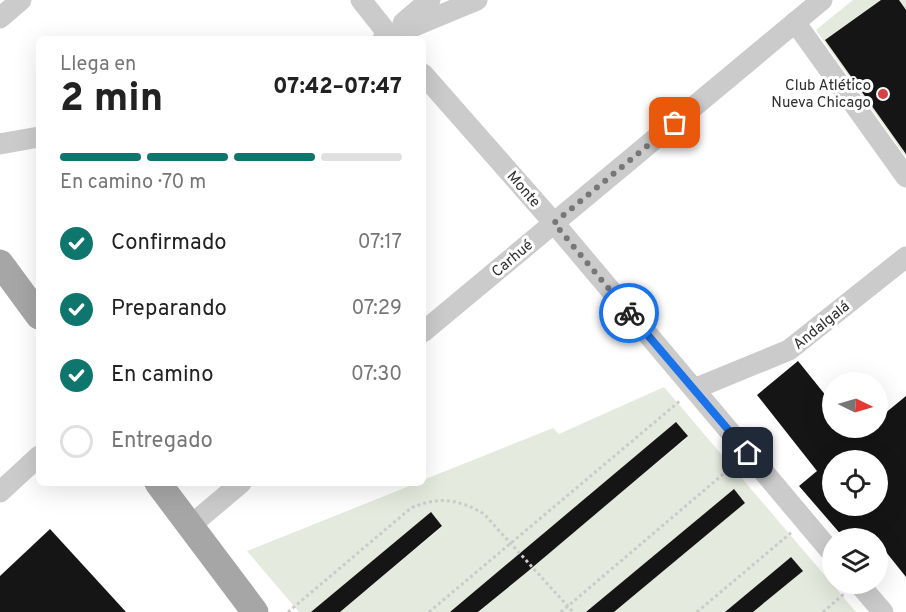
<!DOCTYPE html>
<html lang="es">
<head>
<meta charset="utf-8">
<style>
  body { margin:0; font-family:Overpass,sans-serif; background:#f2f2f2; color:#222; height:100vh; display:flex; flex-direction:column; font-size:22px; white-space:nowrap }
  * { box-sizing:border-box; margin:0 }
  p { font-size:20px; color:#767676 }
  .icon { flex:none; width:33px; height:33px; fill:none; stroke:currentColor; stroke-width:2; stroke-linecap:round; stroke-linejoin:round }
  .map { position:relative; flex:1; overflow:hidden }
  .sheet { position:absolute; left:36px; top:36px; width:390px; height:450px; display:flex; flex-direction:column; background:#fff; border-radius:9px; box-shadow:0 6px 24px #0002 }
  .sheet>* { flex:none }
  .needle { width:39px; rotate:95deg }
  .controls { position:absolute; left:822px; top:372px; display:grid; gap:12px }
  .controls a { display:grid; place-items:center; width:66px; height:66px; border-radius:50%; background:#fff; box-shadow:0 6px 24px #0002; font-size:30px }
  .pin { position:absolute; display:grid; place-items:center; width:51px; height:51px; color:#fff; margin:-26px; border-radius:12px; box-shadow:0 3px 9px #0006 }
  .courier { position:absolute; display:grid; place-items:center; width:60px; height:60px; margin:-30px; border:4px solid #1a73e8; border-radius:50%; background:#fff; color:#222; box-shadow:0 2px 8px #0007 }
  .summary em { font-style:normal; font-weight:800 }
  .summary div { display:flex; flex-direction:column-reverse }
  .summary { display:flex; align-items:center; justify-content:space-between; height:102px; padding:0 24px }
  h1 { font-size:39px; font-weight:800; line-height:45px }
  .bar { display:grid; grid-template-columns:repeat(4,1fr); gap:9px 6px; align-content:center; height:72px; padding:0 24px }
  .bar i { height:8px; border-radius:4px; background:#e0e0e0 }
  .bar .on { background:#0f766e }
  .bar p { grid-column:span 4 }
  ol { padding:0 24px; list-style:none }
  li { display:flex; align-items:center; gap:18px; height:66px }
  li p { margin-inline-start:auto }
  li .icon { padding:6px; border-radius:50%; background:#0f766e; color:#fff; stroke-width:4 }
  li:last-child { color:#767676 }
  li i { width:33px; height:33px; border:3px solid #e0e0e0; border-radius:50% }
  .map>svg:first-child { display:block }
  .green { fill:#e4eadd; fill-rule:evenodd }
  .building { fill:#151515; fill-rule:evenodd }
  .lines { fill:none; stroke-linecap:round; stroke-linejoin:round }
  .path { stroke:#cbcbcb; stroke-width:3; stroke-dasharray:3 3; stroke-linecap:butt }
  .minor { stroke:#cbcbcb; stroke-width:21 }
  .major { stroke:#a6a6a6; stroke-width:27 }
  .done { stroke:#777; stroke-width:6; stroke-dasharray:0 10.8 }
  .route { stroke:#1a73e8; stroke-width:8 }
  .poi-dot { fill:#d34245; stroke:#fff; stroke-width:2 }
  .labels { text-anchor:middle; stroke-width:6; stroke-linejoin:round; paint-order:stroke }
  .poi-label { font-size:15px; fill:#2e2e2e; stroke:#fff; text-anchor:end }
  .street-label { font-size:15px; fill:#2e2e2e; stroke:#fff }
</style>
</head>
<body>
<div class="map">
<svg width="906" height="612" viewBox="0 0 906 612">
  <rect width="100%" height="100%" fill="#fff"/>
  <g class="green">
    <polygon points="853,0 906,0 906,157 816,30"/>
    <path d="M 664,387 L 856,612 L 753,612 L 802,571 L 791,557 L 725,612 L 614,612 L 745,503 L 733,490 L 590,609 L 592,612 L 479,612 L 527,572 L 450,612 L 340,612 L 442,527 L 431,513 L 317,612 L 299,612 L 247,551 L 417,483 L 423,483 L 423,480 L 553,428 L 559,434 ZM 676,423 L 688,437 L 545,556 L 533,542 Z"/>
  </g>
  <g class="building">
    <polygon points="881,0 899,0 906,10 906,154 825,40"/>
    <path d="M 798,361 L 827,397 L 832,392 L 832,428 L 878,428 L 878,419 L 906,396 L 906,577 L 878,542 L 878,538 L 844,538 L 799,486 L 817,471 L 757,395 ZM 832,460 L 878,460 L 878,506 L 832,506 Z"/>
    <polygon points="676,422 688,436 527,572 478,612 450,612"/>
    <polygon points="734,489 745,503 614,612 586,612"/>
    <polygon points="431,512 442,526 340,612 311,612"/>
    <polygon points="50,529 126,612 0,612 0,576"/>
    <polygon points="791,557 803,571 753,612 725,612"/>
  </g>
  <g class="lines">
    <g class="path">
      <path d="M 288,612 L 411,508 C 438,496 459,499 484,514 L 573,612"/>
      <polyline points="429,612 681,400"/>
      <polyline points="561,612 735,464"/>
      <polyline points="697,612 792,532"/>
      <polyline points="823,612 845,593"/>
    </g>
    <g class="minor">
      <polyline points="361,0 392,39"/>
      <polyline points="0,18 21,0"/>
      <polyline points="795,22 906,177"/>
      <polyline points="403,23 430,0"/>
      <polyline points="383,39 477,0"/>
      <polyline points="423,74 554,223 832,553"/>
      <polyline points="0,144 39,137"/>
      <polyline points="423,332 822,0"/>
      <polyline points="694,389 789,350 906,257"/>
      <polyline points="0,492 39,456"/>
      <polyline points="190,526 241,483"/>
      <polyline points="859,584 883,612"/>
    </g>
    <g class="major">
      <polyline points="0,263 39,316"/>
      <polyline points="158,483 255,612"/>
    </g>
  </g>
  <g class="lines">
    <polyline class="done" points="629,313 554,223 675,123"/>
    <polyline class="route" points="629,313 748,453"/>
  </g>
  <circle class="poi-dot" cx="883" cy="94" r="6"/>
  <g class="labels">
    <g class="poi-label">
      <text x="871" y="90">Club Atlético<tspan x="871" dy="17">Nueva Chicago</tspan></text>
    </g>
    <g class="street-label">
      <text transform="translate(524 189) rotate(49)" y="5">Monte</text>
      <text transform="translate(512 258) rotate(-40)" y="5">Carhué</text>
      <text transform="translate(821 325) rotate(-39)" y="5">Andalgalá</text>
    </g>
  </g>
</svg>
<div class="controls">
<a><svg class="needle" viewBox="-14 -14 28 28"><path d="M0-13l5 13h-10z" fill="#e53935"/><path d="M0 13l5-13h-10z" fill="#767676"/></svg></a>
<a><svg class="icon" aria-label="locate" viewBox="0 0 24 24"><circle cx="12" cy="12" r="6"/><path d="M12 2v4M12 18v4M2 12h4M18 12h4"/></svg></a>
<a><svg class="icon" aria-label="layers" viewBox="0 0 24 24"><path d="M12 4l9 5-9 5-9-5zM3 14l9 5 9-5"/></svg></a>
</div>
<div class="pin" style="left:675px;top:123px;background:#ea580c"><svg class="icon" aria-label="bag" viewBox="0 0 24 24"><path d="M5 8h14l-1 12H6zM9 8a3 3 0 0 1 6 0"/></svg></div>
<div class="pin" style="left:748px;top:453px;background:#1f2937"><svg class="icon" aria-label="home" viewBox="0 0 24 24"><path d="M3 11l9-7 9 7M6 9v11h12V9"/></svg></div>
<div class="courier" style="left:629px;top:313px"><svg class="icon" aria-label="bike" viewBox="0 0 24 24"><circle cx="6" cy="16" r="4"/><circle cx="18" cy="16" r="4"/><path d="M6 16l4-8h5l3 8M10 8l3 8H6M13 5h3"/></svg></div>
<section class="sheet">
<div class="summary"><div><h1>2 min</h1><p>Llega en</p></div><em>07:42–07:47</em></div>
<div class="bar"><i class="on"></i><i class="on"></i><i class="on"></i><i></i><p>En camino · 70 m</p></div>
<ol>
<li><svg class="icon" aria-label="check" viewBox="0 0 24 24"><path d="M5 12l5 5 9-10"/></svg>Confirmado<p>07:17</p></li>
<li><svg class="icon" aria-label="check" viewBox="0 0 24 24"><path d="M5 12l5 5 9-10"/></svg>Preparando<p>07:29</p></li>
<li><svg class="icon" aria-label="check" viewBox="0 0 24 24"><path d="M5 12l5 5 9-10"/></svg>En camino<p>07:30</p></li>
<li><i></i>Entregado</li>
</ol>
</section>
</div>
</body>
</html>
